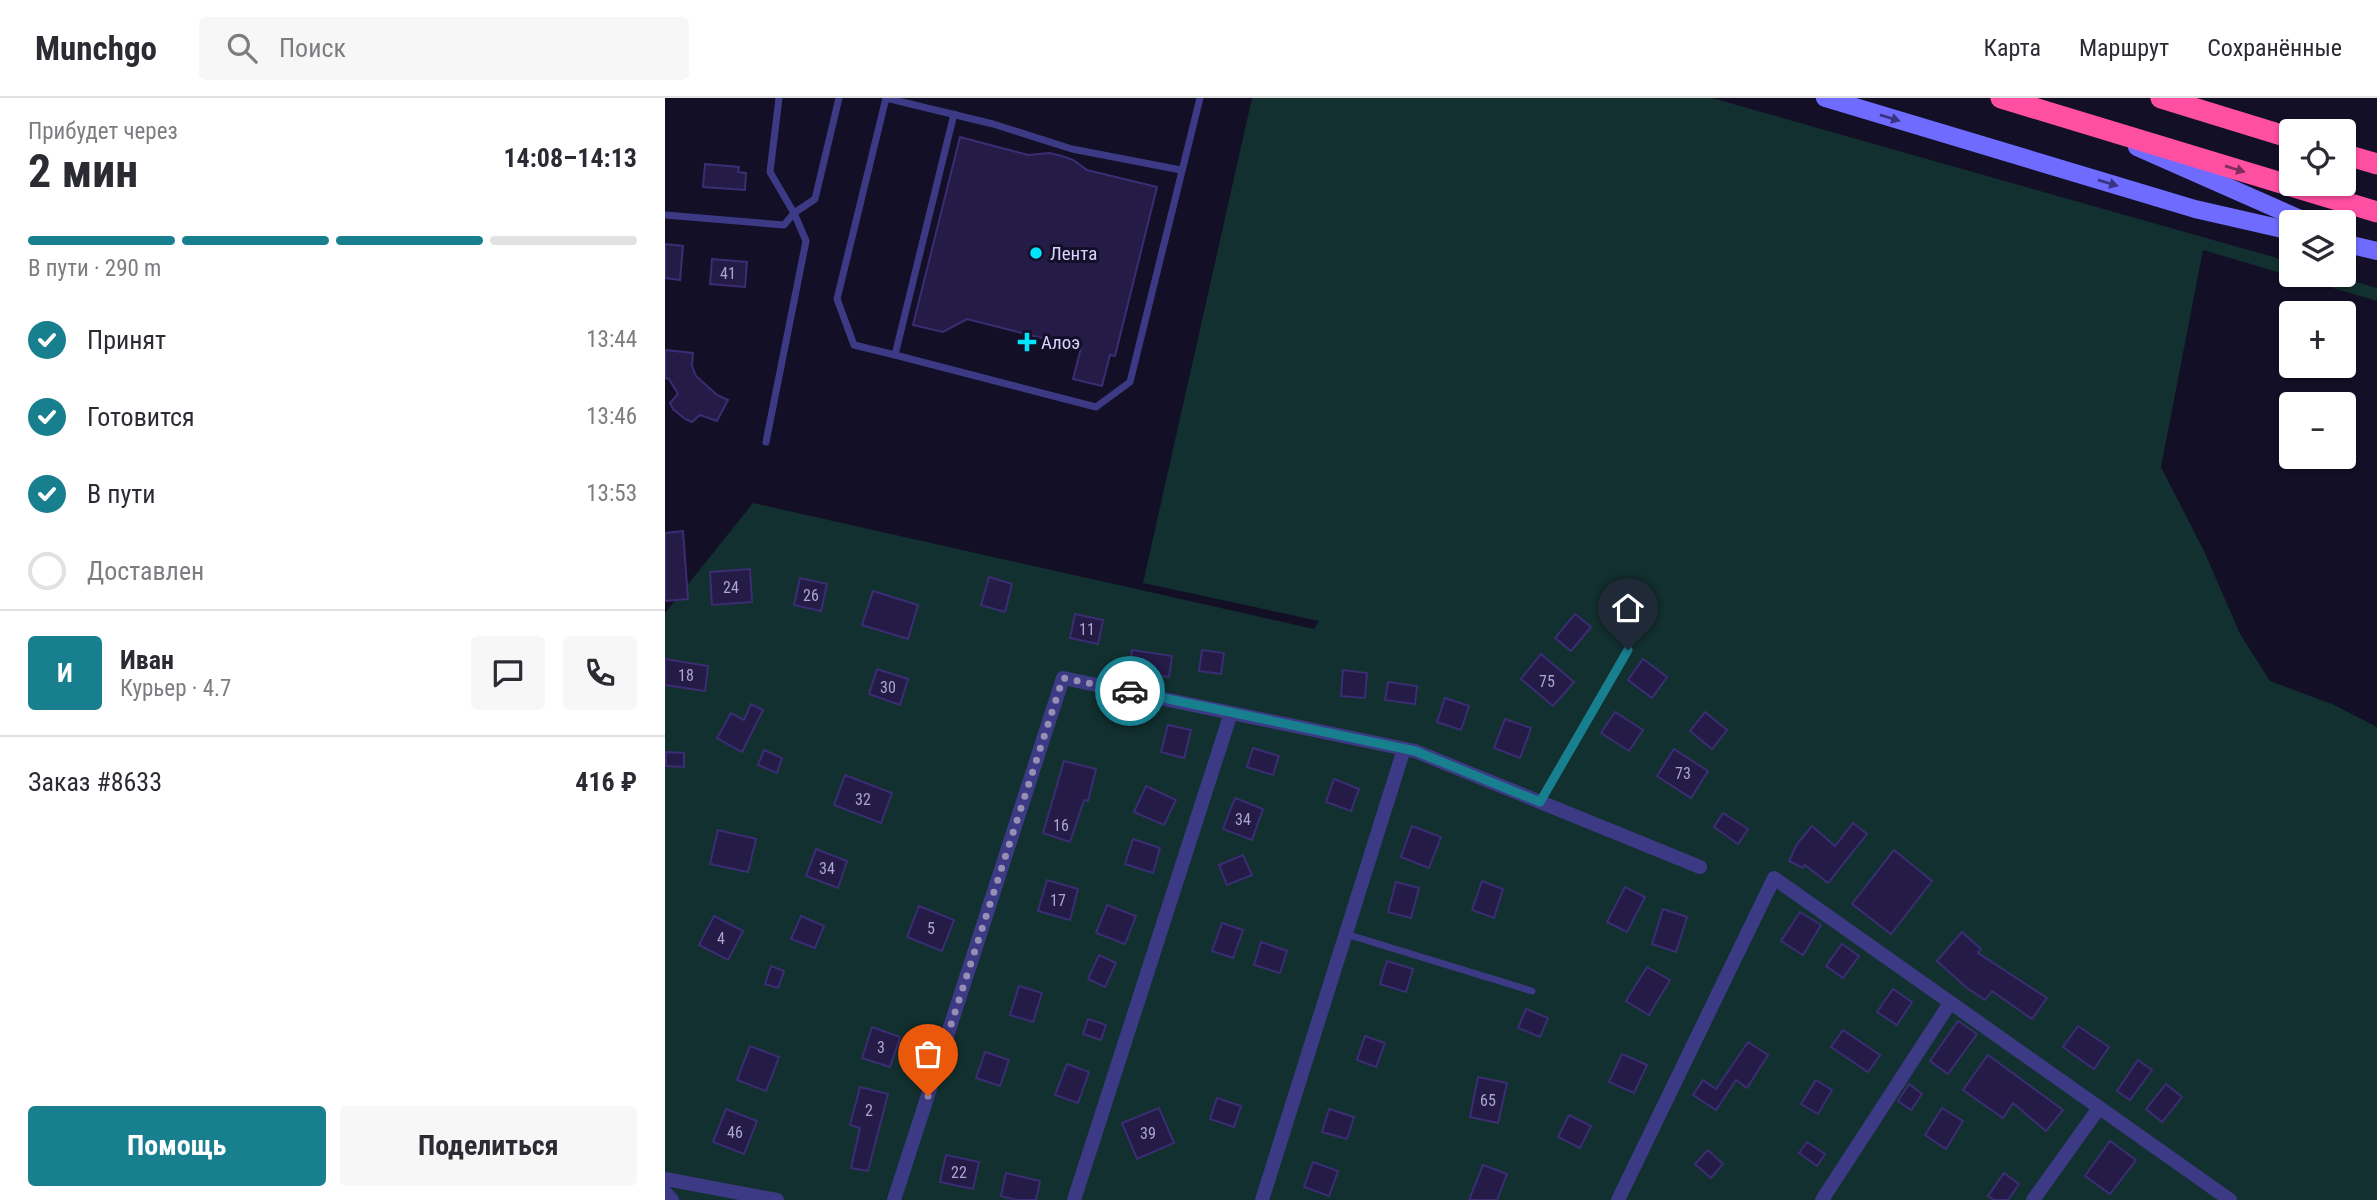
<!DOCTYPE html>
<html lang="ru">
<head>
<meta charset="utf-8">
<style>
  body { margin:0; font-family:"Roboto Condensed",sans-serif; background:#f7f7f7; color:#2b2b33; height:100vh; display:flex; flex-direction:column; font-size:26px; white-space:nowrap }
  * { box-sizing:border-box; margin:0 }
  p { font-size:23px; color:#7c7c81 }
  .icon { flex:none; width:38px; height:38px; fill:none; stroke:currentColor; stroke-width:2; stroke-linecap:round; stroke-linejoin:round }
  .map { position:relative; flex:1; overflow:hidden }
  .sheet { display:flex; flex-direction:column; background:#fff; width:665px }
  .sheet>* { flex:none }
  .controls { position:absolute; left:1614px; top:21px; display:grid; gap:14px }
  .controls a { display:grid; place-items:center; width:77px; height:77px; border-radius:7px; background:#fff; box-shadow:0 2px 5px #0004; font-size:35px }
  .pin { position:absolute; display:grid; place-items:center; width:60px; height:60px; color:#fff; margin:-72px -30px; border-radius:50% 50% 50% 0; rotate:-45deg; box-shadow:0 0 7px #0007 }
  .pin .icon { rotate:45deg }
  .courier { position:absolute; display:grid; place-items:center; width:70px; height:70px; margin:-35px; border:5px solid #187f8f; border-radius:50%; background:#fff; color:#222; box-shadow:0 2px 9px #0007 }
  .summary em { font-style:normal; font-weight:700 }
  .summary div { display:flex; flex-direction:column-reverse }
  .summary { display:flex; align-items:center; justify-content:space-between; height:119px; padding:0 28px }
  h1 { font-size:46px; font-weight:700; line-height:52px }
  .bar { display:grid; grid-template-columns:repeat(4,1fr); gap:10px 7px; align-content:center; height:84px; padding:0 28px }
  .bar i { height:9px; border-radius:5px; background:#e1e1e2 }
  .bar .current { background:#187f8f }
  .bar p { grid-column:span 4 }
  .line { display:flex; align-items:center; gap:18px; padding:0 28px; border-top:2px solid #e1e1e2 }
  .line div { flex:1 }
  .round { display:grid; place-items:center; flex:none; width:74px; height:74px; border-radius:7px; background:#f7f7f7 }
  ol { padding:0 28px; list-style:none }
  li { display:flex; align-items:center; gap:21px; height:77px }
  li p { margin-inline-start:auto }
  li .icon { padding:7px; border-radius:50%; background:#187f8f; color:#fff; stroke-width:4 }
  li:last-child { color:#7c7c81 }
  li i { width:38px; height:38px; border:4px solid #e1e1e2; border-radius:50% }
  .action { display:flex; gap:14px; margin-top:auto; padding:14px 28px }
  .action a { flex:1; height:80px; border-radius:7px; background:#187f8f; color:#fff; font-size:28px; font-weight:700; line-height:80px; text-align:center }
  .action a+a { background:#f7f7f7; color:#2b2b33 }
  header { display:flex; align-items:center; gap:42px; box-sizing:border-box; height:98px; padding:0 35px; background:#fff; border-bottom:2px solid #e1e1e2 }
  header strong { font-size:33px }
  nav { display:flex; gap:38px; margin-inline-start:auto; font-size:24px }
  .search { width:490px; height:63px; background:#f7f7f7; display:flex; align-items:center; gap:18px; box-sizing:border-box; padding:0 24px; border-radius:7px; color:#7c7c81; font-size:26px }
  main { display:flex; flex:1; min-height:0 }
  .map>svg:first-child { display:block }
  .green { fill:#12302f }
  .building { fill:#241b47; stroke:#3b2d73; stroke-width:2 }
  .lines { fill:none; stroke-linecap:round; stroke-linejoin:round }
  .lane { stroke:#3d3a85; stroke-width:7 }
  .street { stroke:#3d3a85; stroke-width:14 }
  .secondary { stroke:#6f6bff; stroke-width:18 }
  .highway { stroke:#ff4fa3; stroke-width:21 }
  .oneway { fill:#38347d }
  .oneway2 { fill:#7d2c5e }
  .done { stroke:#948fb3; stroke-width:7; stroke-dasharray:0 12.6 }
  .route { stroke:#187f8f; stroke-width:9 }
  .poi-dot { fill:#00e5ff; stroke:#130f26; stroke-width:2.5 }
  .labels { text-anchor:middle; stroke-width:6; stroke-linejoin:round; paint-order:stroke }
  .number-label { font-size:16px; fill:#aca6d1 }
  .poi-label { font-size:19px; fill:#d9d4ff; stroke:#130f26; text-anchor:start }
</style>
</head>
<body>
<header>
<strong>Munchgo</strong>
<div class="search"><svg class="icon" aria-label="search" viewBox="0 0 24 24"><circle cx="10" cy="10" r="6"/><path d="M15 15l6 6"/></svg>Поиск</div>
<nav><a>Карта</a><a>Маршрут</a><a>Сохранённые</a></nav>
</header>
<main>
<section class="sheet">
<div class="summary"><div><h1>2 мин</h1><p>Прибудет через</p></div><em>14:08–14:13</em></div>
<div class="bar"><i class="current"></i><i class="current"></i><i class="current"></i><i></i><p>В пути · 290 m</p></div>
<ol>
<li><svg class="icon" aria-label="check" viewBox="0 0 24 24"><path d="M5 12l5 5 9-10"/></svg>Принят<p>13:44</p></li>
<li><svg class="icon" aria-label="check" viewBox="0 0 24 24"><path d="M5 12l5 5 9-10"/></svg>Готовится<p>13:46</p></li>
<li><svg class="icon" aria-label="check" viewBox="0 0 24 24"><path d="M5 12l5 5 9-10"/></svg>В пути<p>13:53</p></li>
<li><i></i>Доставлен</li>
</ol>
<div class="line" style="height:126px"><b class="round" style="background:#187f8f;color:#fff">И</b><div><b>Иван</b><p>Курьер · 4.7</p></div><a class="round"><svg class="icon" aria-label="chat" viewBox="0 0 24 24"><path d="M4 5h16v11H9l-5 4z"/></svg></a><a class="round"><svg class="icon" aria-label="phone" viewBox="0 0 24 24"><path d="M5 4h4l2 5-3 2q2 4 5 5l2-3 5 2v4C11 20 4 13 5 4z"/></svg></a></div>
<div class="line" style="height:91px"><div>Заказ #8633</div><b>416 ₽</b></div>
<div class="action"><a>Помощь</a><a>Поделиться</a></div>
</section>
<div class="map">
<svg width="1712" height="1102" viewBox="0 0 1712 1102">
  <rect width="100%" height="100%" fill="#130f26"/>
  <polygon class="green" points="587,0 1047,0 1626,164 1626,177 1668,177 1712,190 1712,203 1538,152 1496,369 1540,455 1575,536 1605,583 1669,607 1712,629 1712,1102 0,1102 0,515 88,405 649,531 654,523 478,485"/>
  <g class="building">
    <polygon points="295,39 363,57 385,55 397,58 408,62 422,72 492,89 450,258 445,257 437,288 408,281 416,250 302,221 278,234 248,227"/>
    <polygon points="40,66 74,69 73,74 81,75 80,92 38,89"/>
    <polygon points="0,146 18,148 15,182 0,180"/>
    <polygon points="47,161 82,164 80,189 45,186"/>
    <polygon points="0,252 28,255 27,268 31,278 52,297 63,302 52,323 35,317 27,324 20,321 8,311 5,305 13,296 4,281 0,280"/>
    <polygon points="18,433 23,501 0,503 0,435"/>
    <polygon points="85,471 87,504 47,507 45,474"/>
    <polygon points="324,479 347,486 340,514 316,507"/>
    <polygon points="135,480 162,486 156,513 129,507"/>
    <polygon points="208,493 253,507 243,541 197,527"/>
    <polygon points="410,516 438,522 433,546 405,540"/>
    <polygon points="910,516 926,529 906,553 890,540"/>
    <polygon points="467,552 507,558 504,579 464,574"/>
    <polygon points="537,552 559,555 556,576 534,573"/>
    <polygon points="876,556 909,584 888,608 856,581"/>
    <polygon points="0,561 43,568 40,593 0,587"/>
    <polygon points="978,561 1002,579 987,600 963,582"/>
    <polygon points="212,571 243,581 235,607 204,596"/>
    <polygon points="678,572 702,575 700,600 676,598"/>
    <polygon points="723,584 752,588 750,606 720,602"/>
    <polygon points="780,600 804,608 796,632 772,624"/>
    <polygon points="86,606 98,612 77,654 52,640 66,615 79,622"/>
    <polygon points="950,614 978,632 964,653 936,635"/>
    <polygon points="1040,614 1062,632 1047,651 1025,633"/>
    <polygon points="840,621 866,630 855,660 829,650"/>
    <polygon points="503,627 526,632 519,660 496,654"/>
    <polygon points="588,650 614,658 608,677 582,669"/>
    <polygon points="1009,651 1043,673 1026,700 992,678"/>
    <polygon points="99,652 117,660 112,675 93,667"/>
    <polygon points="1,654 19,655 19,669 1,668"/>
    <polygon points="399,663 431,671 423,703 419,702 405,744 378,735"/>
    <polygon points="180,677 227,695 216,725 169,707"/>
    <polygon points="669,681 694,691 686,713 661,704"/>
    <polygon points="481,688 511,702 499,727 469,714"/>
    <polygon points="570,700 598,711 587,742 558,731"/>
    <polygon points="1058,715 1083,731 1073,746 1049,729"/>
    <polygon points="1188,725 1202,736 1163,785 1140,767 1138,770 1124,763 1132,746 1147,728 1170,748"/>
    <polygon points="747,728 776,739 764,770 736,759"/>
    <polygon points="53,732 91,741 83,774 45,766"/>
    <polygon points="468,741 495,750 488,775 460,766"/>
    <polygon points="151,751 182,763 173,790 141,778"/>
    <polygon points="1229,752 1267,783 1226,836 1187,806"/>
    <polygon points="578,757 587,777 562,787 554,767"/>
    <polygon points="382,782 413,791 405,822 373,813"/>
    <polygon points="817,783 838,791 829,820 807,812"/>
    <polygon points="731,784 754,790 746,820 723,814"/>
    <polygon points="960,789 980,799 962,834 942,824"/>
    <polygon points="442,807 471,818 460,846 431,835"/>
    <polygon points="254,808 289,822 277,853 242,839"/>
    <polygon points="998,811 1022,819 1011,854 987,846"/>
    <polygon points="1135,814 1156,827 1138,857 1116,843"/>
    <polygon points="49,818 78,833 63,862 34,847"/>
    <polygon points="136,818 159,828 150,850 126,841"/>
    <polygon points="557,825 578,832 568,860 547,853"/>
    <polygon points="1297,834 1316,851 1313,855 1382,900 1367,921 1327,893 1320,902 1302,890 1272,863"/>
    <polygon points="596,844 622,853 615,875 589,867"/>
    <polygon points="1177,846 1194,858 1178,880 1161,868"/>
    <polygon points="434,857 451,865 440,889 423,881"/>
    <polygon points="722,863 748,871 741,894 715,886"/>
    <polygon points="106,868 119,873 113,890 100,886"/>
    <polygon points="982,869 1005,882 984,917 961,903"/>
    <polygon points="354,888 377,895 368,924 345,917"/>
    <polygon points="1228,891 1247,904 1232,927 1212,914"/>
    <polygon points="861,911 883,920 875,939 853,930"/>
    <polygon points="423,921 441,927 436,942 418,936"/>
    <polygon points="1293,923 1312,936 1283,976 1265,963"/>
    <polygon points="1413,928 1444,949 1429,971 1398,949"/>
    <polygon points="207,929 235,939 225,969 197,960"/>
    <polygon points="1178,932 1215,957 1203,974 1166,949"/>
    <polygon points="700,938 720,945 711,969 692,962"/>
    <polygon points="1083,944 1103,957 1082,990 1071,982 1051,1012 1028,997 1038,982 1051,991"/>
    <polygon points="85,948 114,959 101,993 72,982"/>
    <polygon points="320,954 344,962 335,988 311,980"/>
    <polygon points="957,956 982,967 969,995 944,984"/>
    <polygon points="1323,957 1398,1012 1381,1033 1348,1005 1338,1020 1298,992"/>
    <polygon points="1473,962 1487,972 1465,1002 1452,993"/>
    <polygon points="402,966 424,974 413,1005 390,997"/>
    <polygon points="813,979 842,985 833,1025 805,1019"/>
    <polygon points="1151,982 1167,992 1153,1016 1136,1006"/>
    <polygon points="1244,986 1257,996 1246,1012 1233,1003"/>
    <polygon points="1501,986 1517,999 1497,1024 1481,1011"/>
    <polygon points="195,989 223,996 203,1073 186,1070 195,1030 185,1027"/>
    <polygon points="552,1000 576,1008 569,1029 545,1021"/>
    <polygon points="494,1010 509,1045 472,1061 457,1025"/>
    <polygon points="1277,1010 1298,1023 1281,1051 1260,1037"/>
    <polygon points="61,1011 92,1023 79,1056 48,1044"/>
    <polygon points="664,1011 689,1019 682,1041 657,1034"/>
    <polygon points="904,1017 926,1028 915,1050 893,1039"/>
    <polygon points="1445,1043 1471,1062 1445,1096 1420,1078"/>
    <polygon points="1142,1044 1160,1056 1152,1068 1134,1055"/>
    <polygon points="1043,1052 1058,1066 1046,1080 1030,1066"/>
    <polygon points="281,1057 314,1064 308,1091 275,1084"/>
    <polygon points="648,1064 673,1073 664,1098 639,1089"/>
    <polygon points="818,1067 842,1076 832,1102 804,1102"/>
    <polygon points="341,1075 375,1083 371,1102 351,1102 336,1098"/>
    <polygon points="1339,1075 1354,1086 1343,1102 1329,1102 1323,1098"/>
  </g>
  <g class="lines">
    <g class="lane">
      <polyline points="221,0 172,201 189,247 230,257 289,16"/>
      <polyline points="221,0 328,26 407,51 516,72"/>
      <polyline points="0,117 119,127 129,115 105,74 114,0"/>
      <polyline points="230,257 431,309 465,284 535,0"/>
      <polyline points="101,344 141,143 129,115 150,101 174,0"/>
      <polyline points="875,703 963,552"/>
      <polyline points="681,836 867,893"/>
    </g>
    <g class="street">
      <polyline points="0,1081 112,1102"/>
      <polyline points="0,1094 7,1102"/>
      <polyline points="229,1102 398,580 750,653 1035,769"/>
      <polyline points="409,1102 566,615"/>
      <polyline points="597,1102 739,651"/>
      <polyline points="953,1102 1109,780 1565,1102"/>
      <polyline points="1157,1102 1285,905"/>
      <polyline points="1368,1102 1434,1010"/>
    </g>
    <g class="secondary">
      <polyline points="1160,0 1530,111 1626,133"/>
      <polyline points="1472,49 1642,124"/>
      <polyline points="1678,145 1712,153"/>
    </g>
    <g class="highway">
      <polyline points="1336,0 1712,114"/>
      <polyline points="1496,0 1626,40"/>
      <polyline points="1678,56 1712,66"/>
    </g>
  </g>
  <defs><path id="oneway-solid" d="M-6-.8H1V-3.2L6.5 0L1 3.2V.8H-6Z" transform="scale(1.75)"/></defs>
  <g class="oneway">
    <use href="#oneway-solid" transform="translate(1225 20) rotate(17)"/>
    <use href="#oneway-solid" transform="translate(1443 85) rotate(17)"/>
  </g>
  <use class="oneway2" href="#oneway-solid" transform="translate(1570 71) rotate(17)"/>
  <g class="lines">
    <polyline class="done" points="263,998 398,580 465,593"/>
    <polyline class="route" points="465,593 750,653 875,704 963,552"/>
  </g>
  <g class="poi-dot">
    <circle cx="371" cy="155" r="7"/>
    <path d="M358.5 233.5h7v7h7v7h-7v7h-7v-7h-7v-7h7z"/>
  </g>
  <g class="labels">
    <g class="number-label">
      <text x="63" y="181">41</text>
      <text x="66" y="495">24</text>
      <text x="146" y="503">26</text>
      <text x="422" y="537">11</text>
      <text x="21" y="583">18</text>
      <text x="882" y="589">75</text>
      <text x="223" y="595">30</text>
      <text x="1018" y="681">73</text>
      <text x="198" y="707">32</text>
      <text x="578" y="727">34</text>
      <text x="396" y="733">16</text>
      <text x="162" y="776">34</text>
      <text x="393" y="808">17</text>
      <text x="266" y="836">5</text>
      <text x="56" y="846">4</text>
      <text x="216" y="955">3</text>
      <text x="823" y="1008">65</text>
      <text x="204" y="1018">2</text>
      <text x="70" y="1040">46</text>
      <text x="483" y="1041">39</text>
      <text x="294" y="1080">22</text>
    </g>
    <g class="poi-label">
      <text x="385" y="162">Лента</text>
      <text x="376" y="251">Алоэ</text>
    </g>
  </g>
</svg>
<div class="controls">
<a><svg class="icon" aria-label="locate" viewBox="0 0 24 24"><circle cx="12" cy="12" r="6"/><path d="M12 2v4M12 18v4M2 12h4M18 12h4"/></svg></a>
<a><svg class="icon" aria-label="layers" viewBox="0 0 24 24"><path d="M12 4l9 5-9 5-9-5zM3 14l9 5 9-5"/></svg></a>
<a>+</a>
<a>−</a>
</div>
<div class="pin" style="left:263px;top:998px;background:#ea580c"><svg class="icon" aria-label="bag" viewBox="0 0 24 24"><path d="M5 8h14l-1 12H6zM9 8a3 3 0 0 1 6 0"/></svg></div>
<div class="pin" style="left:963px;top:552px;background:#1f2937"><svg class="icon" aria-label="home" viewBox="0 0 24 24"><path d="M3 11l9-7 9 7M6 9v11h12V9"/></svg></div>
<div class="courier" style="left:465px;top:593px"><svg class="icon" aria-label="car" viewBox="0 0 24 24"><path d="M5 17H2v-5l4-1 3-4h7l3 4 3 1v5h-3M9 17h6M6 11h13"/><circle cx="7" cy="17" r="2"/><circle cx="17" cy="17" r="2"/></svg></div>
</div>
</main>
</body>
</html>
